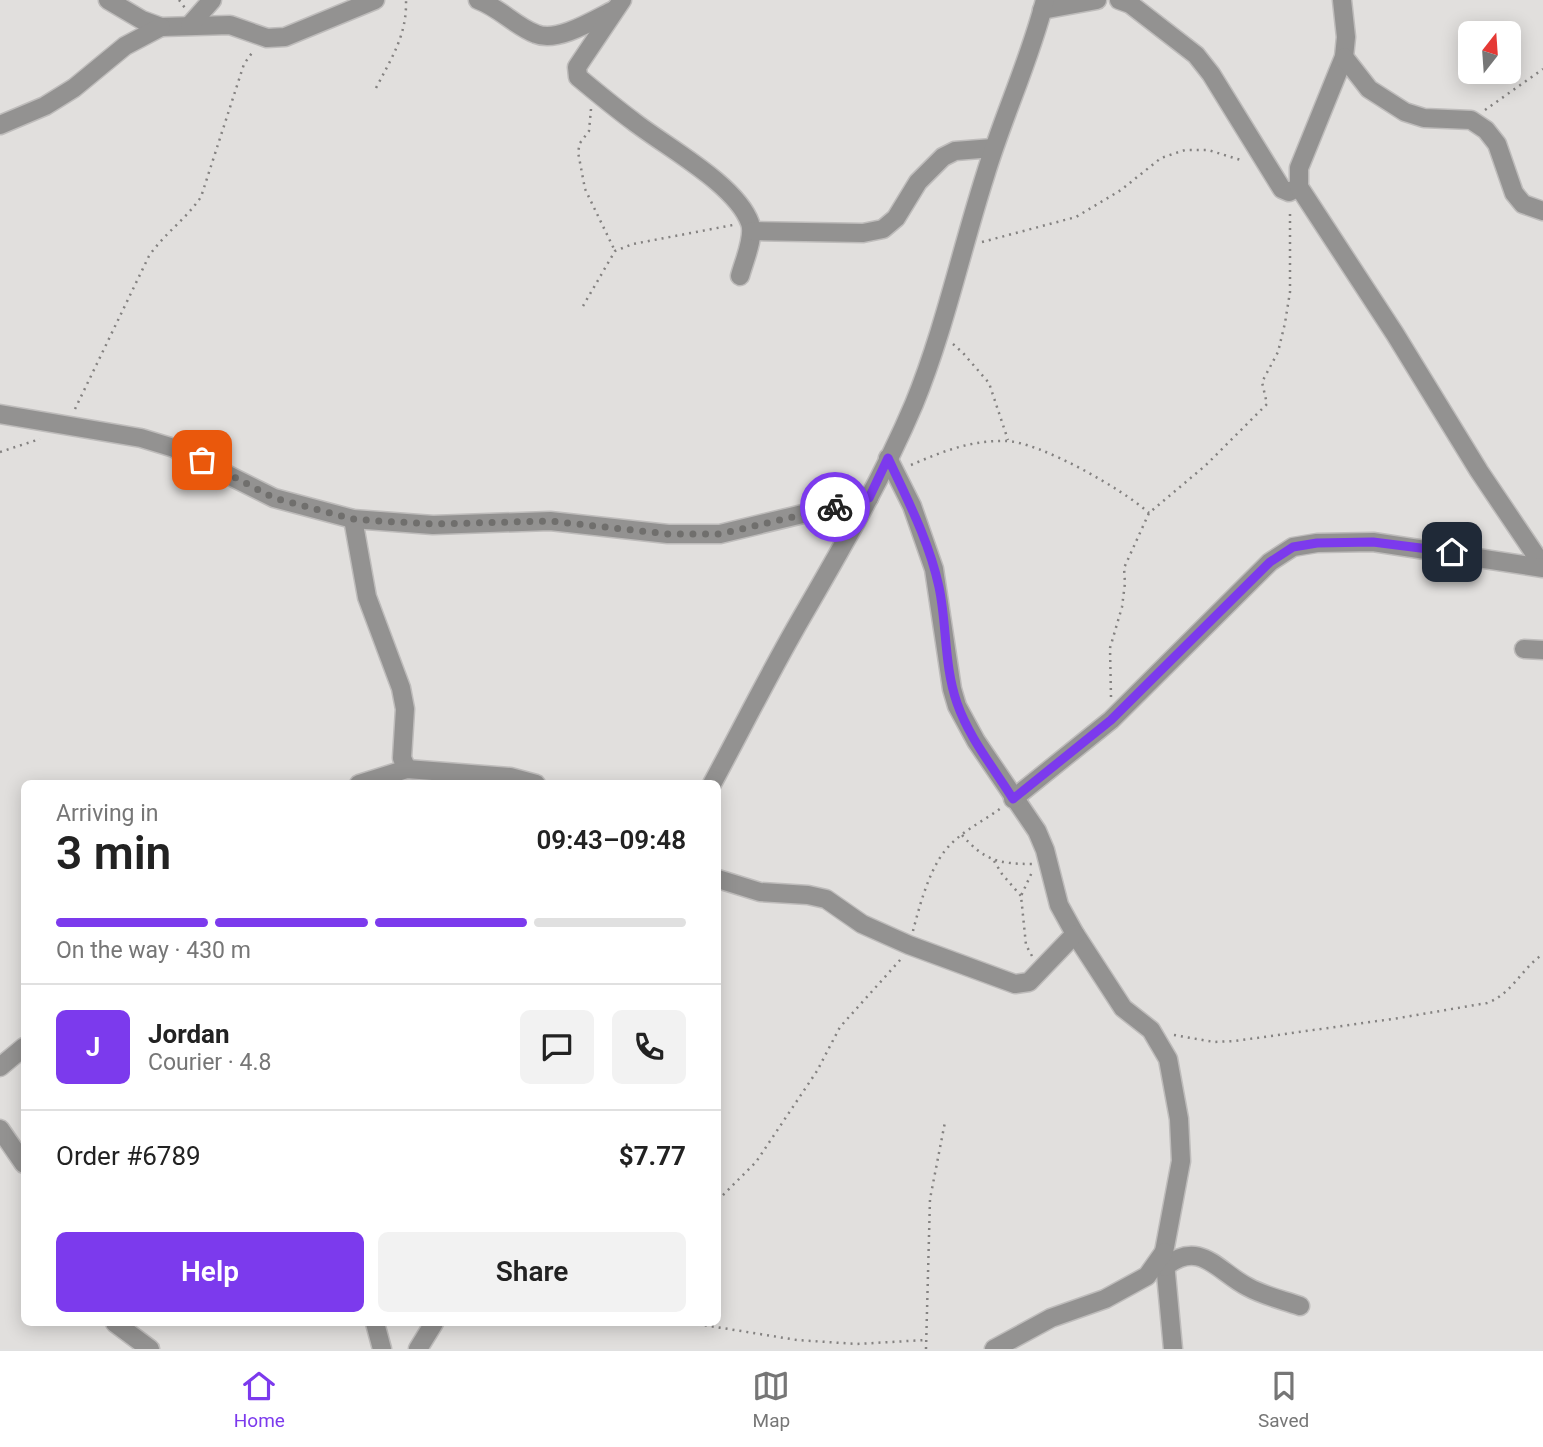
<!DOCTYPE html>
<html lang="en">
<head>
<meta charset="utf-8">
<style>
  body { margin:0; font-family:Roboto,sans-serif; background:#f2f2f2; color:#222; height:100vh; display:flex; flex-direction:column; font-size:26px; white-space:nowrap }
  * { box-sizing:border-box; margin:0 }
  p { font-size:23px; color:#767676 }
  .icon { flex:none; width:38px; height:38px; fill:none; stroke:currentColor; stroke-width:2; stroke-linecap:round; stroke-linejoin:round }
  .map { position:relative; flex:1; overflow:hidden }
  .details { position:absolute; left:21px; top:780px; width:700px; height:546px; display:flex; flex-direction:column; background:#fff; border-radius:10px; box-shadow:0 4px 18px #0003 }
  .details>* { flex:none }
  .needle { width:46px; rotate:17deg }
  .controls { position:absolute; left:1458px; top:21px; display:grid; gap:14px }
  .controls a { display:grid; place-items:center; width:63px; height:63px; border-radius:10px; background:#fff; box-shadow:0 4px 18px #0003; font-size:35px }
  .pin { position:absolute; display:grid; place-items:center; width:60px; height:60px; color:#fff; margin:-30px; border-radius:14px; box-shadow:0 4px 10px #0006 }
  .courier { position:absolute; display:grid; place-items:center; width:70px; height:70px; margin:-35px; border:5px solid #7c3aed; border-radius:50%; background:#fff; color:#222; box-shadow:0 2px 9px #0007 }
  .summary em { font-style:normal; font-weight:600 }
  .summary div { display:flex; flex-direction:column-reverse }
  .summary { display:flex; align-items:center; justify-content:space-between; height:119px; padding:0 35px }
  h1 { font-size:46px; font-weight:600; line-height:52px }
  .bar { display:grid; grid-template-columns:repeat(4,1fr); gap:10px 7px; align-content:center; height:84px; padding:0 35px }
  .bar i { height:9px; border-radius:5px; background:#e0e0e0 }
  .bar .current { background:#7c3aed }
  .bar p { grid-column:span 4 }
  .line { display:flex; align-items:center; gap:18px; padding:0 35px; border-top:2px solid #e0e0e0 }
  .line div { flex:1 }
  .round { display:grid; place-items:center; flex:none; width:74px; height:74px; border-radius:10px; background:#f2f2f2 }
  .button { display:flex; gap:14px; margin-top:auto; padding:14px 35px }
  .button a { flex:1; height:80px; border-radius:10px; background:#7c3aed; color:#fff; font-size:28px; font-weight:600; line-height:80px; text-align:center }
  .button a+a { background:#f2f2f2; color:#222 }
  .tabs { display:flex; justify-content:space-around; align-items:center; height:98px; border-top:2px solid #e0e0e0; background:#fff; font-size:19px; color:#767676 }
  .tabs a { display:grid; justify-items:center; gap:4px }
  .tabs .current { color:#7c3aed }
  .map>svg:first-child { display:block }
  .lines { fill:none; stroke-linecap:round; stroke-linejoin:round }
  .minor-casing { stroke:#bebcbb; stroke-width:21 }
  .path { stroke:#848281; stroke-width:2.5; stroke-dasharray:2 5; stroke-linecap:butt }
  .minor { stroke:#939291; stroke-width:18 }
  .done { stroke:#706f6d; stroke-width:7; stroke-dasharray:0 12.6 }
  .route { stroke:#7c3aed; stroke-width:9 }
</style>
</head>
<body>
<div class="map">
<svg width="1543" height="1349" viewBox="0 0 1543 1349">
  <rect width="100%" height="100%" fill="#e1dfdd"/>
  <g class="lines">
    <defs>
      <g id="minor">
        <polyline points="108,0 142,20 161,27 230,25 267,38 285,37 375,0"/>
        <path d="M 478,0 C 500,8 515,26 536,34 C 557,43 594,20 614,10"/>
        <path d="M 622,0 L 577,67 L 578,77 C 596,92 614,107 633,121 C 666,147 736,184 750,223 C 755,237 744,261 740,276"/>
        <polyline points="1119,0 1130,4 1196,55 1211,74 1282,189 1289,192 1299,187"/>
        <polyline points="1342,0 1346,37 1344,57 1299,168 1299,187 1395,334 1479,471 1543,566"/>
        <polyline points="1042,10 1097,0"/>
        <polyline points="190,25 212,0"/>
        <polyline points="1344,57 1369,89 1405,112 1424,118 1471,120 1486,130 1497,144 1514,193 1523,204 1543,211"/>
        <polyline points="0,125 45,106 74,88 125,46 161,27"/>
        <polyline points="752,231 863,233 883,229 896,218 918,182 943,157 955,151 993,148"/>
        <polyline points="0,414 141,438 174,448 274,498 353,519 433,525 550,521 668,534 720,534 869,498"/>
        <polyline points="888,458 912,506 934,569 952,689 957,706 976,741 1037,831 1045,850 1059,905 1075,934 1123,1008 1151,1030 1168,1059 1179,1119 1181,1161 1164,1252 1173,1349"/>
        <polyline points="353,519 367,597 401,688 405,709 402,758 407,769"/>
        <polyline points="1524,649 1543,650"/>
        <polyline points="359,784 407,769 510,777 536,784"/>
        <path d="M 712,784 C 740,732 766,680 795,629 C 837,556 881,482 914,404 C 944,331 961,251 985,176 C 1003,116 1030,60 1045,0"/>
        <polyline points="1013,799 1111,720 1270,562 1293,547 1317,543 1373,542 1543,568"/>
        <polyline points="718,879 760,892 808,895 826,899 862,924 909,945 1015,984 1029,982 1075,934"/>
        <polyline points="0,1067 24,1047"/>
        <polyline points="0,1129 24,1164"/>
        <path d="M 1165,1267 C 1200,1238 1218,1272 1248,1287 C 1264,1296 1283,1300 1300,1306"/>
        <polyline points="115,1323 150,1349"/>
        <polyline points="375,1323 382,1349"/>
        <polyline points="418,1349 434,1323"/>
        <polyline points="994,1349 1051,1318 1105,1299 1147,1276 1164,1252"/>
      </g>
    </defs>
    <use href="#minor" class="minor-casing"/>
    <g class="path">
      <polyline points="179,0 185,8"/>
      <path d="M 376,88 C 392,57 407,35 406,0"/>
      <polyline points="591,109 589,131 580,143 578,152 585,189 615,251"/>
      <polyline points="1485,110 1543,69"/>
      <polyline points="982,242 1076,217 1121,190 1161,158 1185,150 1208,150 1244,161"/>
      <polyline points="583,306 615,251 633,244 733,225"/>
      <polyline points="953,344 963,353 989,383 1008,440"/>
      <path d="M 75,409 L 149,256 C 164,234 186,219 201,197 L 244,64 L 254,50"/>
      <polyline points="0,452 40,439"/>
      <path d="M 911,465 C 941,452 971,440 1005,441 C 1039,441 1124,490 1149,513"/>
      <polyline points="1111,697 1110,648 1122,607 1125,583 1124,568 1149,513 1206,465 1267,404 1262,382 1278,352 1285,323 1290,292 1290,209"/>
      <path d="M 962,835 C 984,860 998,864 1032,864"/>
      <polyline points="994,861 1002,874 1021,896"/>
      <path d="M 913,931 C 920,904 931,862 952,843 C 966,829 985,820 1001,808"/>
      <polyline points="1032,956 1026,945 1021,896 1033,870"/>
      <path d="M 1174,1035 L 1214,1042 L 1235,1041 L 1399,1018 L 1487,1003 C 1512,994 1522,968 1543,954"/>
      <polyline points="718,1200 756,1162 817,1071 840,1027 901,959"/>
      <polyline points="691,1323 797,1340 857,1344 925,1340"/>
      <polyline points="926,1349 930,1199 945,1122"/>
    </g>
    <use href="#minor" class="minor"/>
  </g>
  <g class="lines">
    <polyline class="done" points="202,460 274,498 353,519 380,521 433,524 550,521 668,534 720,534 835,507"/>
    <path class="route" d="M 835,507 L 869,498 L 888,458 C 908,501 929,541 939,587 C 947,625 944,666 957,703 C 969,738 994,768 1013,799 L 1111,720 L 1270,562 L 1293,547 L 1317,543 L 1373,542 L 1452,552"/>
  </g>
</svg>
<div class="controls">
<a><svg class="needle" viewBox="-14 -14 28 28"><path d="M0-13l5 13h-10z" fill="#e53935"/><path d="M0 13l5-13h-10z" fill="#767676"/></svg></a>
</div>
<div class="pin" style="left:202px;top:460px;background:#ea580c"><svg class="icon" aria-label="bag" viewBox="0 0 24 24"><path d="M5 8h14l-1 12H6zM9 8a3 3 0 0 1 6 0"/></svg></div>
<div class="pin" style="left:1452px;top:552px;background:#1f2937"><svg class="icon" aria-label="home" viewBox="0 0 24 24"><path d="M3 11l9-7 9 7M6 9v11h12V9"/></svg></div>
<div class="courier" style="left:835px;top:507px"><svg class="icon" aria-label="bike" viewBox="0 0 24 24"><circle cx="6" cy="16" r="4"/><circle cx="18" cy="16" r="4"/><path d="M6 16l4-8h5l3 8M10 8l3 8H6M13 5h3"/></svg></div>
<section class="details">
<div class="summary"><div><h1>3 min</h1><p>Arriving in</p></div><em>09:43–09:48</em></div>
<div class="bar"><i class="current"></i><i class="current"></i><i class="current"></i><i></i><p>On the way · 430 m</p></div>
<div class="line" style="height:126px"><b class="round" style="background:#7c3aed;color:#fff">J</b><div><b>Jordan</b><p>Courier · 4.8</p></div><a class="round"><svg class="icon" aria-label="chat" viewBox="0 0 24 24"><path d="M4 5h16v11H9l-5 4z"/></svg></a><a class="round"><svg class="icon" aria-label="phone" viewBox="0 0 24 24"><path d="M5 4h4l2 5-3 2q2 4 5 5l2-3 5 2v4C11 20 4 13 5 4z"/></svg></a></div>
<div class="line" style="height:91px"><div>Order #6789</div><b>$7.77</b></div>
<div class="button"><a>Help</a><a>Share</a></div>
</section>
</div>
<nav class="tabs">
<a class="current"><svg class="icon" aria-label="home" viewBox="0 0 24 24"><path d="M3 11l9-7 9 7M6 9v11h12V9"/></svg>Home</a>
<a><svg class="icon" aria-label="map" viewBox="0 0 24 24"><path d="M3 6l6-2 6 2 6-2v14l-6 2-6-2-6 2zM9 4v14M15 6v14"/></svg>Map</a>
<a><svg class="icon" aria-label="saved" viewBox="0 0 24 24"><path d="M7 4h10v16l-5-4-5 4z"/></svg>Saved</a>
</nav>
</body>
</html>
